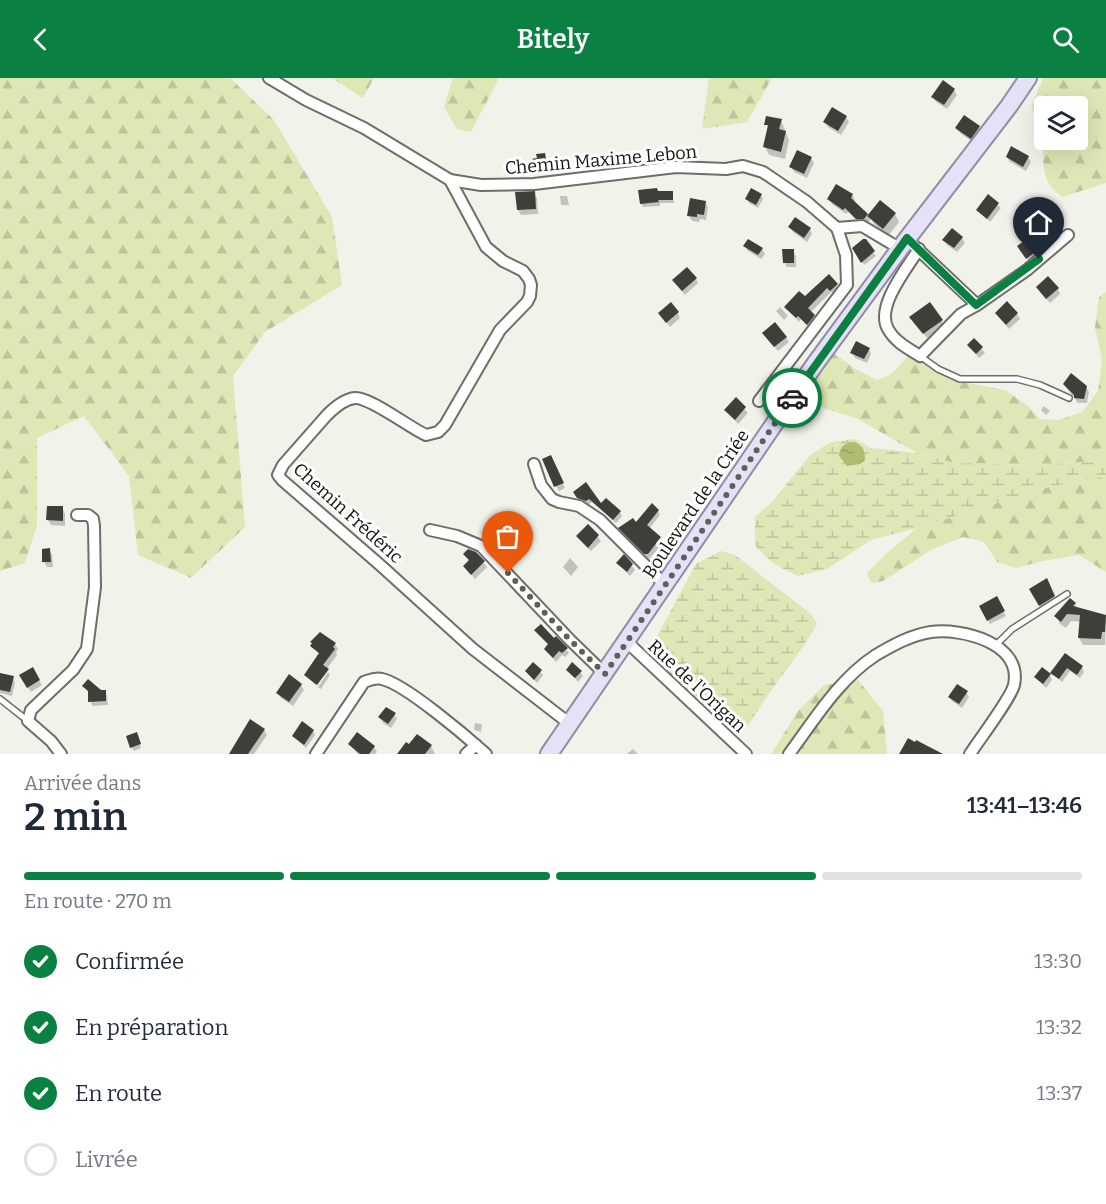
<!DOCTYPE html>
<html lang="fr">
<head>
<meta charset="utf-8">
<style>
  body { margin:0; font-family:Bitter,serif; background:#f6f6f7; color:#1f2937; height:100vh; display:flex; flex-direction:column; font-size:22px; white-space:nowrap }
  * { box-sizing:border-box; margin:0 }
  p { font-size:20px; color:#747a83 }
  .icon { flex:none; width:33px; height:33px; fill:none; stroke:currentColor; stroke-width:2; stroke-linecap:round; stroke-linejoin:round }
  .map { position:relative; height:676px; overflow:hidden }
  .details { display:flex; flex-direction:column; background:#fff; flex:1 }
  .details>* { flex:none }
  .controls { position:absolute; left:1034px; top:18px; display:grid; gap:12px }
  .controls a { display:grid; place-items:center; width:54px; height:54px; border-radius:6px; background:#fff; box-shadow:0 6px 24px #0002; font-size:30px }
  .pin { position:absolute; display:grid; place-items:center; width:51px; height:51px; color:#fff; margin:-62px -26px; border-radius:50% 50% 50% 0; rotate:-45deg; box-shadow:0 0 6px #0007 }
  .pin .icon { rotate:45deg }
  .courier { position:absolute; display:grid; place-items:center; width:60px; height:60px; margin:-30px; border:4px solid #0b8043; border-radius:50%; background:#fff; color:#222; box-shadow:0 2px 8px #0007 }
  .summary em { font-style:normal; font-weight:600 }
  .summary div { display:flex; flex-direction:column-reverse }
  .summary { display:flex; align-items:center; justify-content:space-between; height:102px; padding:0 24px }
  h1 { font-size:39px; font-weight:600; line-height:45px }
  .bar { display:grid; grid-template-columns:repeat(4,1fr); gap:9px 6px; align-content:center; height:72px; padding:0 24px }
  .bar i { height:8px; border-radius:4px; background:#e0e1e3 }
  .bar .selected { background:#0b8043 }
  .bar p { grid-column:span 4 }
  ol { padding:0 24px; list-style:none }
  li { display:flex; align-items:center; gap:18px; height:66px }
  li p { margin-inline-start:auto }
  li .icon { padding:6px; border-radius:50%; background:#0b8043; color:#fff; stroke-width:4 }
  li:last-child { color:#747a83 }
  li i { width:33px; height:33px; border:3px solid #e0e1e3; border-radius:50% }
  header { display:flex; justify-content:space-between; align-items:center; height:78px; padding:0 24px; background:#0b8043; color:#fff; font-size:27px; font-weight:600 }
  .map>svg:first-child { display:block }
  .forest { fill:url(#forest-firs); fill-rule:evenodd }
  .wetland { fill:url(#wetland-marsh) }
  .water { fill:url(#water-ripples) }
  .shadow { fill:#0003 }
  .building { fill:#3e3f39 }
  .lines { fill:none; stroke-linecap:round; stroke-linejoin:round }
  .lane-casing { stroke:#6d6e67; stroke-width:8 }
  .street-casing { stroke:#6d6e67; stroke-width:14 }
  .primary-casing { stroke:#8f8ca3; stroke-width:20 }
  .lane { stroke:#fff; stroke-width:5 }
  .street { stroke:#fff; stroke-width:10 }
  .primary { stroke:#e5e2f8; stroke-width:16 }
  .done { stroke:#5f605c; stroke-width:6; stroke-dasharray:0 10.8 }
  .route { stroke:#0b8043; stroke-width:8 }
  .labels { text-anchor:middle; stroke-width:6; stroke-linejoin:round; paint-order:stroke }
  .street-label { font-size:18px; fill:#11110f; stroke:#fff }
</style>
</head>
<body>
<header><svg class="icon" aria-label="back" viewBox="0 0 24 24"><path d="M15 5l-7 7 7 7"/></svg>Bitely<svg class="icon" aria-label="search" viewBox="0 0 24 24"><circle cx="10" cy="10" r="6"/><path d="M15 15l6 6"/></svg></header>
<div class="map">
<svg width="1106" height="676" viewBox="0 0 1106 676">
  <defs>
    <pattern id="forest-firs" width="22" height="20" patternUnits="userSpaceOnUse" patternTransform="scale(1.5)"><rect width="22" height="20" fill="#dee7b6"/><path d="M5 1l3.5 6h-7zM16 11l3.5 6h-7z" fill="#bdc59b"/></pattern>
    <pattern id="wetland-marsh" width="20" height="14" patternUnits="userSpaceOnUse" patternTransform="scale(1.5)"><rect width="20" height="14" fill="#dee7b6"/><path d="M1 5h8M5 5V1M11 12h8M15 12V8" fill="none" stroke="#bdc59b"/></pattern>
    <pattern id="water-ripples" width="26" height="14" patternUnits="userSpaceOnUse" patternTransform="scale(1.5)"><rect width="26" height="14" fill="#b0bc6f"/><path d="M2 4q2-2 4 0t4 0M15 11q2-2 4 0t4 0" fill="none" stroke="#96a15f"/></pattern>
  </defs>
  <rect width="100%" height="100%" fill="#f1f3eb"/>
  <g class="forest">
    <polygon points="0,0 230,0 274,42 332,139 342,207 265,254 233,298 245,449 191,500 138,477 129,398 84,338 37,360 37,447 25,485 0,493"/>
    <polygon points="332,0 374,0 363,20"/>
    <polygon points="453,0 499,0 471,54 457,51 444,29"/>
    <polygon points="709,0 772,0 747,44 702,51"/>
    <path d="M 1043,0 L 1106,0 L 1106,105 L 1062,119 C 1035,99 1047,78 1041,50 C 1039,43 1034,36 1031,29 ZM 1044,28 L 1077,28 L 1077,62 L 1044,62 Z"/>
    <path d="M 1106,214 L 1106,383 L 1038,387 L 954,385 L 917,375 L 858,341 L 823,330 L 811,313 L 822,286 L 834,275 L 854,290 L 877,302 C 892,298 901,288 909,275 L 946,298 L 968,305 L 1005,312 L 1028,328 L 1040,341 L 1059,342 L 1082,334 L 1098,313 L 1102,282 L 1095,249 L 1099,219 Z"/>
    <polygon points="1106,398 1106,494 1079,477 1043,483 1016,490 997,484 984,464 963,459 931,472 883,503 871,505 867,495 887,475 917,450 1048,409"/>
    <polygon points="858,602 883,633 887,676 771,676 798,633 824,607"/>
  </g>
  <g class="wetland">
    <polygon points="855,361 871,370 917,375 954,385 1038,387 1106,383 1106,398 1048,409 917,450 871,462 827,491 798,498 774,486 755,468 755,439 773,423 810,377 831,364"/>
    <path d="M 721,473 L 735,477 L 811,536 L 817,546 C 797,582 769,611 749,647 L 735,649 L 711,634 L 664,590 L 656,560 L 696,486 Z"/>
  </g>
  <path class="water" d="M 855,364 C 863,368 865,373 865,382 L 860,386 L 847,388 L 839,378 C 840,368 844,365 855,364 Z"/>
  <g class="shadow">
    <polygon points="954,12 957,17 947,31 936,24 933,19"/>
    <polygon points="846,39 849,44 841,57 828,49 825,44"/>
    <polygon points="781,42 789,62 785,81 769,77 765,69 769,51 766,46"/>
    <polygon points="979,49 981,54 974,65 960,55 957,50"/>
    <polygon points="544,77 548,91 538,92 535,88"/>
    <polygon points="1007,79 1028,79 1031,84 1026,93 1010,84"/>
    <polygon points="811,80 814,85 807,100 794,94 791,89"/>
    <polygon points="658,114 672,114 674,125 660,125 660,128 643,129 641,126"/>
    <polygon points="534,115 537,120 538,136 521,137 518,132"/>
    <polygon points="761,117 763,121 758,130 749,125 747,121"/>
    <polygon points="852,117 855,122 853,124 868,139 881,124 895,136 899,144 888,158 874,146 871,141 866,146 861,146 848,134 846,136 832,126 829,121"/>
    <polygon points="560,118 567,118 569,127 561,127"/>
    <polygon points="988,118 1001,130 990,144 978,132"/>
    <polygon points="705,124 708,129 706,142 700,141 699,144 692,143 689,138"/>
    <polygon points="790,149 810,151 812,156 807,164 793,154"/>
    <polygon points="962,160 965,165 957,174 947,167 944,162"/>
    <polygon points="1031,160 1042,175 1030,184 1021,172"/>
    <polygon points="865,163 876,178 864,187 854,171"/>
    <polygon points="745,168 762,171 765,176 761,181 748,173"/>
    <polygon points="793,173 796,178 796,189 787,189 784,184"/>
    <polygon points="829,198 839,211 834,217 831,214 810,235 816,243 811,251 801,241 799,244 786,229 805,220"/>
    <polygon points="696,201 698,205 685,217 676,206"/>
    <polygon points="1058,211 1060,216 1050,225 1040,214"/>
    <polygon points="780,229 788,238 784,242 776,233"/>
    <polygon points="678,235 680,240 670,249 663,240"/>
    <polygon points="997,236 1017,236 1020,241 1009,251"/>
    <polygon points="941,242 944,247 927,260 914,244"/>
    <polygon points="786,259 789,264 778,273 767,260"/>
    <polygon points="974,262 985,275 979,280 969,268"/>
    <polygon points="869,271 871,276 867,285 855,280 852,275"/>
    <polygon points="1064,306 1086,309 1089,314 1087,325 1078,325"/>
    <polygon points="736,322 748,335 738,346 726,332"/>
    <polygon points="1044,328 1050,333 1046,337 1041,332"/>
    <polygon points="553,384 565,410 559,413 556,408"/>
    <polygon points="586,406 601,428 620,434 622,438 616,445 592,424 588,427 581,424 574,414"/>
    <polygon points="62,430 65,435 65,448 51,447 48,442"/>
    <polygon points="658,433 660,437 649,451 663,465 650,480 648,480 623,454"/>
    <polygon points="588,448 601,463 591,473 580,462"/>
    <polygon points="43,472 49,472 52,477 53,489 47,489 44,484"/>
    <polygon points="475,475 487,489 475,501 465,489 470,484 465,477"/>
    <polygon points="624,478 635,492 630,498 618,485"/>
    <polygon points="570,480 578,489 571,498 563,489"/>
    <polygon points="1046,502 1056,522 1042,531 1031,511"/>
    <polygon points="996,520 1006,538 990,546 981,529"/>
    <polygon points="1075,526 1077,530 1106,538 1105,567 1083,567 1079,560 1081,544 1071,543 1066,550 1060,546 1056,538"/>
    <polygon points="539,556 554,563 556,560 569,575 565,579 562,577 556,584 546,571 549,567"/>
    <polygon points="335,566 338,571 336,574 337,577 315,607 306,597 320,577 312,568"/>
    <polygon points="1065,577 1082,589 1084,594 1080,600 1070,593 1062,604 1052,595"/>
    <polygon points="533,586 543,597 537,605 527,594"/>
    <polygon points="32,591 42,607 31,614 21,597"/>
    <polygon points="568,592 580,594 583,598 578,604"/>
    <polygon points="328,594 330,597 321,611 318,609"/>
    <polygon points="0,597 13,600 15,605 12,618 0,615"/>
    <polygon points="1050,597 1052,602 1046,610 1036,600"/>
    <polygon points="301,607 304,612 293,628 281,620 278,615"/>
    <polygon points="84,608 105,614 107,618 108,627 92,628 89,615"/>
    <polygon points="966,614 969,619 962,630 952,623 950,619"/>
    <polygon points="394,636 397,641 391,650 383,645 380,640"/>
    <polygon points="475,645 482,646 481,654 474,652"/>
    <polygon points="264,652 267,657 254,676 230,676"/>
    <polygon points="313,653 315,657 306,670 293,658"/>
    <polygon points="137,658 141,670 134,673 131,669"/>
    <polygon points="349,666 374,669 377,674 375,676 358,676"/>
    <polygon points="431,668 435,676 399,676"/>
    <polygon points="633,671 638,676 627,676"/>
  </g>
  <g class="building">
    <polygon points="943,2 955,11 944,27 931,19"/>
    <polygon points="832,29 847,38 838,53 823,44"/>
    <polygon points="964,37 980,48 971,61 955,50"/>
    <polygon points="766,38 782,41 779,51 786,53 781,74 763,69 768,47 764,47"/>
    <polygon points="1011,68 1029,78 1023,89 1006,79"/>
    <polygon points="797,72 812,79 804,96 789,89"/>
    <polygon points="545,75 547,86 533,88 532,81 537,80 536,76"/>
    <polygon points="836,106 853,116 851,120 868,136 864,141 856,141 845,130 843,132 827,121"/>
    <polygon points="657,110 658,113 673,113 673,122 658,122 659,124 640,126 638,112"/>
    <polygon points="751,110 762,116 756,127 745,121"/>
    <polygon points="535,113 536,131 517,132 515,114"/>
    <polygon points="988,116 999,125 987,141 976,132"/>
    <polygon points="690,120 706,123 704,137 697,136 697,139 687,138"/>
    <polygon points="880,122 896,135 883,151 867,138"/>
    <polygon points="795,139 811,150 804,160 788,149"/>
    <polygon points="952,150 963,159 954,170 942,162"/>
    <polygon points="1031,158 1041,170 1026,181 1017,168"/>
    <polygon points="748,161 763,170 758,177 743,168"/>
    <polygon points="863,161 866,161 875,173 861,185 852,170"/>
    <polygon points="782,171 794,171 794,185 783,185"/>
    <polygon points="687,189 697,200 682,213 672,202"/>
    <polygon points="829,196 838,206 830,213 827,210 808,230 815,237 807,247 798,238 796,240 784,229 799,213 805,218"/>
    <polygon points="1048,198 1059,210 1046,221 1036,209"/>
    <polygon points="1007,223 1018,235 1006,247 995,235"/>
    <polygon points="671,224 679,234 666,245 658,235"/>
    <polygon points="930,224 943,242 923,256 909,239"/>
    <polygon points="775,244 787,259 774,269 762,255"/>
    <polygon points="974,260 983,269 976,276 967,267"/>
    <polygon points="856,263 870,270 864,281 850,275"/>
    <polygon points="1071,295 1087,308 1084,321 1074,320 1074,317 1063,306"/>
    <polygon points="736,319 746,329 735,342 724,332"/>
    <polygon points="551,377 564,405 554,409 542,381"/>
    <polygon points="586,404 601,425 606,420 621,433 613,442 589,421 586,423 577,420 573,414"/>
    <polygon points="652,425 659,432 647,447 661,459 648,476 644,476 618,450 633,440 636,444"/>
    <polygon points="47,428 63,428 63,443 46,442"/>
    <polygon points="588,446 599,457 588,470 576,458"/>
    <polygon points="50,470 51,484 42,484 42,471"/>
    <polygon points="468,471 476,474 485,483 471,497 463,488 469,482 463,476"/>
    <polygon points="624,476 633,486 627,494 616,485"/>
    <polygon points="1047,500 1055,518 1039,528 1029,511"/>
    <polygon points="997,518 1005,533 987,543 979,528"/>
    <polygon points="1070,520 1076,525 1073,528 1106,537 1105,554 1102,554 1101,561 1078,560 1080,537 1067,536 1061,544 1054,538"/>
    <polygon points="541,546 554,560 556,558 568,570 562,575 559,573 553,580 544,571 548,566 534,552"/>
    <polygon points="320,554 336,565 333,569 335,571 323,587 329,591 317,607 304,597 319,575 310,568 312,565 310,564"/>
    <polygon points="1065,575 1083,588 1077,597 1067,590 1059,601 1050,595"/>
    <polygon points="533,584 542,592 534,602 525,593"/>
    <polygon points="572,584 582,593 575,600 566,592"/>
    <polygon points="33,589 40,602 27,610 19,597"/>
    <polygon points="1042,589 1051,596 1043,606 1034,599"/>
    <polygon points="0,595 14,598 10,614 0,612"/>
    <polygon points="289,596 302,606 289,624 276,615"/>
    <polygon points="88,601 101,612 106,612 106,623 88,624 88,613 82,608"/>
    <polygon points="957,606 968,613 959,626 948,619"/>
    <polygon points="386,629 396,635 388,646 378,639"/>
    <polygon points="250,641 265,651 248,676 229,676"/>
    <polygon points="302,643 314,652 304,667 292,658"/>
    <polygon points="137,654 141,666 130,670 126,658"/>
    <polygon points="357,654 375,668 369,676 360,676 348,666"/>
    <polygon points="417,656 432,667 425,676 397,676 406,664 409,666"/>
    <polygon points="908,660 915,664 916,662 943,676 899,676"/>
  </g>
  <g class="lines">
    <defs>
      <g id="lane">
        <polyline points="920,278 938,291 960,301 1017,301 1040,307 1069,320"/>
        <polyline points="996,567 1012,551 1067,516"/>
        <polyline points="0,621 28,643"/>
      </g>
      <g id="street">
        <polyline points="269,0 306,22 364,50 450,102 481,107 534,106 676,89 726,91 743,88 763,94 807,124 837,150 862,148 899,170"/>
        <path d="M 450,102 L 486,169 L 503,183 L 523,193 L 529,201 L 531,207 L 530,218 L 527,224 L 500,252 L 445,347 L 438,354 L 426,357 C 410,350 370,319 355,320 C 344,321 334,330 327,337 L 283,387 L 278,397 L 282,402 L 379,486 L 473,571 L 570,646"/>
        <polyline points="907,161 977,227 1027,192 1068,157"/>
        <path d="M 919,171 C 907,190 875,229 888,251 C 895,264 909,271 920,278 L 961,236 L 977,227"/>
        <polyline points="759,323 847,207 846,177 837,150"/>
        <polyline points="534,386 541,407 552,421 559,424 579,428 600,442 665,507"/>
        <polyline points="430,452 457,458 481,468 570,562 605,596"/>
        <polyline points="626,563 746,676"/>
        <polyline points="61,676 51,663 28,643 31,632 73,592 87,571 95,509 94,448 93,441 88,437 77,437"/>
        <path d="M 316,676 L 364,604 C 370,602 375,599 382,601 C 405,606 466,658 486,676"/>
        <polyline points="466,676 476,667"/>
        <path d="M 789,676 C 815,641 839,601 876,577 C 893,567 911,557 931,554 C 962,550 1023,565 1014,607 C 1011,620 979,662 970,676"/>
      </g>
      <polyline id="primary" points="549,676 815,286 907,161 1009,28 1028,0"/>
    </defs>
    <use href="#lane" class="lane-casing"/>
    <use href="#street" class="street-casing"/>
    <use href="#primary" class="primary-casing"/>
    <use href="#lane" class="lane"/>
    <use href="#street" class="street"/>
    <use href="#primary" class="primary"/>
  </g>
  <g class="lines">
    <polyline class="done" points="508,495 570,562 605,596 792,320"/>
    <polyline class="route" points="792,320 907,160 976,227 1039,181"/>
  </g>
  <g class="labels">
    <g class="street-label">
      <text transform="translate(601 82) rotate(-5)" y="6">Chemin Maxime Lebon</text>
      <text transform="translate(696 426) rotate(-56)" y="6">Boulevard de la Criée</text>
      <text transform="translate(348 435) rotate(42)" y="6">Chemin Frédéric</text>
      <text transform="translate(697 608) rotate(43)" y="6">Rue de l'Origan</text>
    </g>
  </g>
</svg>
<div class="controls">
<a><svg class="icon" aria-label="layers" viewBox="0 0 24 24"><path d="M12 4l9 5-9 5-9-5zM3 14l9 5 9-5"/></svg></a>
</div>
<div class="pin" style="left:508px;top:495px;background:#ea580c"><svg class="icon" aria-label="bag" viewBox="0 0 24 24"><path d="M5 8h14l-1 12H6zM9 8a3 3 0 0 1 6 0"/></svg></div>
<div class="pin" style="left:1039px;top:181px;background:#1f2937"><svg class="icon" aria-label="home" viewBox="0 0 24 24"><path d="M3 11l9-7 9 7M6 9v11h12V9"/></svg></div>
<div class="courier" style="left:792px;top:320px"><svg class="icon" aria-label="car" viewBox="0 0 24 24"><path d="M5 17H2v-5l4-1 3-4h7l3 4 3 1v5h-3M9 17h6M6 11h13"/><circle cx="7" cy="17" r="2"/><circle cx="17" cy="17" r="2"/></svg></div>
</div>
<section class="details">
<div class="summary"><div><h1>2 min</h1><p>Arrivée dans</p></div><em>13:41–13:46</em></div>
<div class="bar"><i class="selected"></i><i class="selected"></i><i class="selected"></i><i></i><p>En route · 270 m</p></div>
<ol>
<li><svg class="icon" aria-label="check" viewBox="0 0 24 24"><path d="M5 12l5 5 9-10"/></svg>Confirmée<p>13:30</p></li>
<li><svg class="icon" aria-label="check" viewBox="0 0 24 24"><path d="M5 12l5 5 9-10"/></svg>En préparation<p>13:32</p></li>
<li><svg class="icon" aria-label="check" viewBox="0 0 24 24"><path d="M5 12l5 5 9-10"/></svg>En route<p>13:37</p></li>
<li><i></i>Livrée</li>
</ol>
</section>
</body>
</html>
